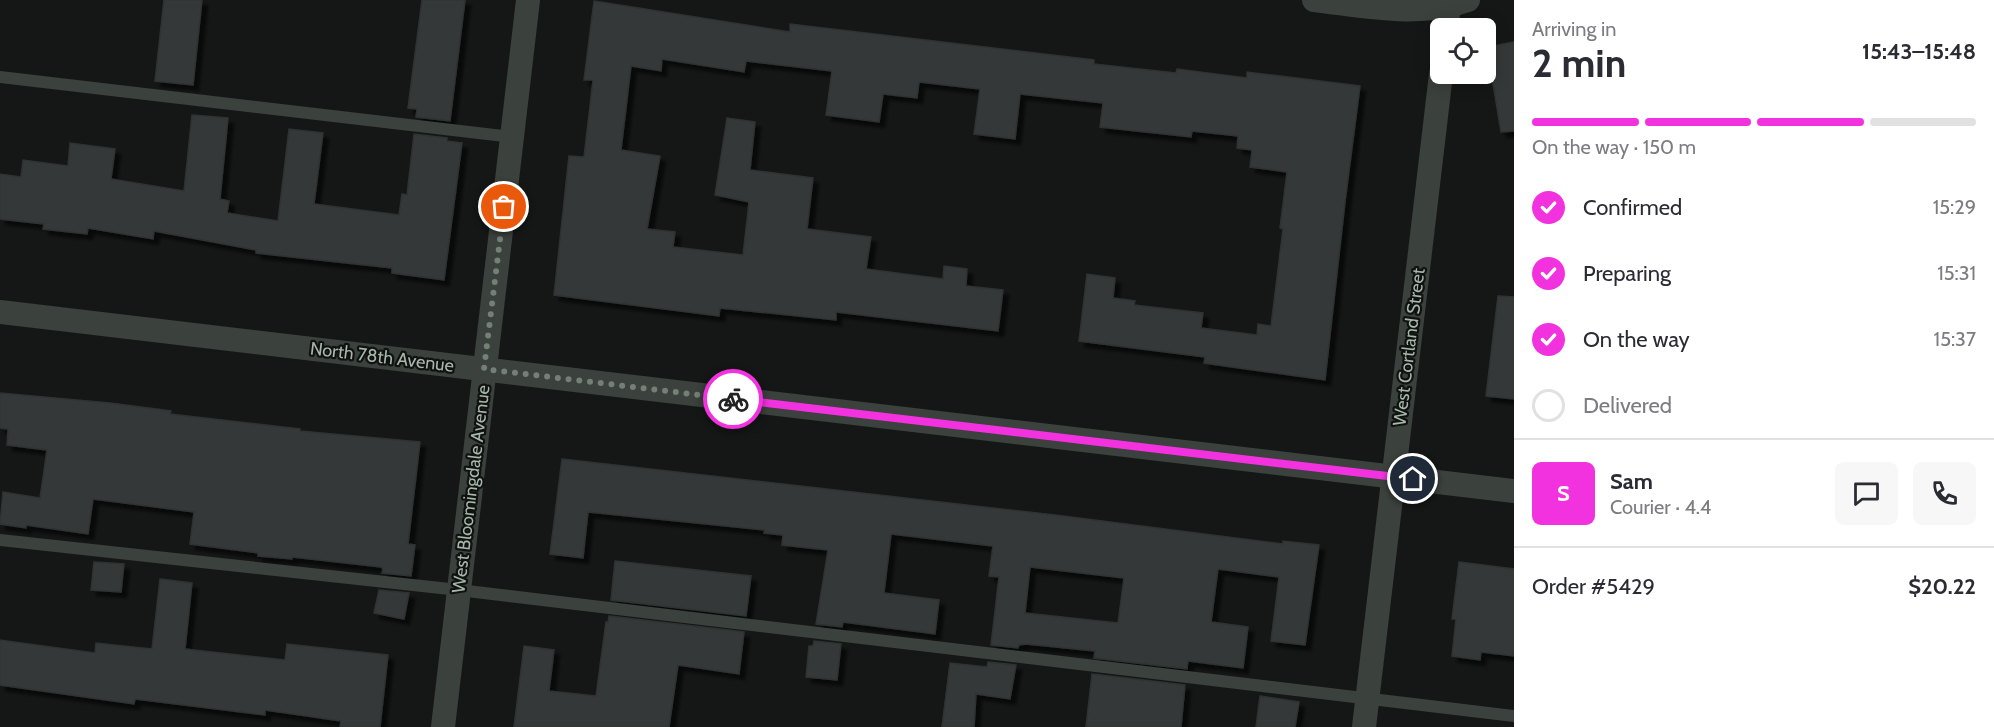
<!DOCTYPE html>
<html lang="en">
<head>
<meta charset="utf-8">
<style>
  body { margin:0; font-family:Cabin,sans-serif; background:#f7f7f7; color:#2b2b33; height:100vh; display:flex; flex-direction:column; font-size:22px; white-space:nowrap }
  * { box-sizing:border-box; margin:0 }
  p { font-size:20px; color:#7c7c81 }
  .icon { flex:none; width:33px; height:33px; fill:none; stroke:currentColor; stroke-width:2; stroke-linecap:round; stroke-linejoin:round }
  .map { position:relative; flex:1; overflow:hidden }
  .sheet { display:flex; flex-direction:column; background:#fff; width:480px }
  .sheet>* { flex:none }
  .controls { position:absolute; left:1430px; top:18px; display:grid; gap:12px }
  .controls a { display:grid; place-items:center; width:66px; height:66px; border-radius:9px; background:#fff; box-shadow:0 3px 15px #0003; font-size:30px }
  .pin { position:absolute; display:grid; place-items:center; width:51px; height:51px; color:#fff; margin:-26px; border:3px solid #fff; border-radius:50%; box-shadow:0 2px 6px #0007 }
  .courier { position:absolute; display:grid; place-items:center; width:60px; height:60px; margin:-30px; border:4px solid #f332df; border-radius:50%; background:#fff; color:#222; box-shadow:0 2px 8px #0007 }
  .headline em { font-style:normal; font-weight:800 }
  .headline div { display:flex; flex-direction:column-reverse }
  .headline { display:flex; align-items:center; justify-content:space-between; height:102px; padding:0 18px }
  h1 { font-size:39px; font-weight:800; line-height:45px }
  .bar { display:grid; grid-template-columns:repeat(4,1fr); gap:9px 6px; align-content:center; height:72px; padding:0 18px }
  .bar i { height:8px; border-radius:4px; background:#e1e1e2 }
  .bar .on { background:#f332df }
  .bar p { grid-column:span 4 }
  .line { display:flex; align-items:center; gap:15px; padding:0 18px; border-top:2px solid #e1e1e2 }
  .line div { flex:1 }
  .round { display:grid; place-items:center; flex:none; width:63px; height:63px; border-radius:9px; background:#f7f7f7 }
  ol { padding:0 18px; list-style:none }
  li { display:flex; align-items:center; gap:18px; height:66px }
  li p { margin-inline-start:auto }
  li .icon { padding:6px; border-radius:50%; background:#f332df; color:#fff; stroke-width:4 }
  li:last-child { color:#7c7c81 }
  li i { width:33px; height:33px; border:3px solid #e1e1e2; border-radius:50% }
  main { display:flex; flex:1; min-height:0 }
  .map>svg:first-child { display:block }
  .building { fill:#353937; stroke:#2f3331; stroke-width:1.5; fill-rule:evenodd; filter:url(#shadow) }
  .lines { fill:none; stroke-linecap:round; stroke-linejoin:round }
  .service { stroke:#3b413d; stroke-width:12 }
  .minor { stroke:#3b413d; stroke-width:24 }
  .done { stroke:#747f76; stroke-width:6; stroke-dasharray:0 10.8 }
  .route { stroke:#f332df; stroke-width:8 }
  .labels { text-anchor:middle; stroke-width:4.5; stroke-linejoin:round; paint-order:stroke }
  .street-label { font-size:18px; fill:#a7b7a9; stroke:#101211 }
</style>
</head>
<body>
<main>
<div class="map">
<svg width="1514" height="727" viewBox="0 0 1514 727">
  <defs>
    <filter id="shadow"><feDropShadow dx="5.5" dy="5.5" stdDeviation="1.5" flood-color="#0009"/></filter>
  </defs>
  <rect width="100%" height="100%" fill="#151716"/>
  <g class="building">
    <polygon points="164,0 202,0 193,85 155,81"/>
    <polygon points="422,0 465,0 450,121 416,117 417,109 408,108"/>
    <polygon points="594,1 790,32 790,24 1094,60 1094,64 1176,73 1177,69 1247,78 1247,72 1360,86 1345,202 1325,380 1204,363 1205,357 1079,341 1087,274 1115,278 1113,298 1135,301 1134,305 1203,313 1201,328 1257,335 1258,324 1271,326 1283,229 1280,228 1287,172 1250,167 1252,150 1237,148 1238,136 1192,131 1191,137 1100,127 1103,103 1020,94 1015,139 974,134 980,89 919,82 917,98 883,94 879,122 826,115 832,71 746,61 744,72 662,59 661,71 631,66 621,150 660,156 647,229 675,232 673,247 743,255 749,202 715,195 727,118 755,122 750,170 813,178 807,229 871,237 866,269 943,279 944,266 967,269 966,286 1003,290 998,331 836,312 836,320 720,308 719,316 554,295 569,156 584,157 593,80 584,80"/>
    <polygon points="1514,42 1514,131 1501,132 1487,47"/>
    <polygon points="192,115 228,118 220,199 229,201 227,213 278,221 289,129 323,133 314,204 399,215 402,194 407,195 414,134 447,138 447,141 462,143 444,280 392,273 392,268 256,253 256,250 154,231 153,239 88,228 87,234 43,229 44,224 0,219 0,174 21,177 23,160 68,166 70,143 115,149 111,179 184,191"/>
    <polygon points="1498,296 1514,297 1514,399 1486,396"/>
    <polygon points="0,393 110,403 171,411 170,414 300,429 300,431 420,442 408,544 415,545 411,576 382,573 383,569 381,567 292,557 292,559 258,556 258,553 190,544 194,512 93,499 88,534 26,525 26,528 0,524 3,492 40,498 47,450 7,445 8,429 0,428"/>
    <path d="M 562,459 L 1055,515 L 1283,544 L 1283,541 L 1319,545 L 1305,645 L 1271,641 L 1279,577 L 1218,569 L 1211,622 L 1248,627 L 1243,668 L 1188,661 L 1187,669 L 1094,658 L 1095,651 L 1026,644 L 1019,645 L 1018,648 L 991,645 L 999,577 L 989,576 L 993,546 L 891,534 L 884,593 L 939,600 L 935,634 L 843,622 L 842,627 L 816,624 L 828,550 L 782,545 L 783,535 L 764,533 L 765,530 L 588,512 L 583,558 L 550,554 ZM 1030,567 L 1124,578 L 1118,623 L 1025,613 Z"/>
    <polygon points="615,561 751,576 746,616 611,600"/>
    <polygon points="94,562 124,564 121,592 91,590"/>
    <polygon points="1459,562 1514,569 1514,656 1481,652 1480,660 1452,656 1456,619 1452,619"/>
    <polygon points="160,579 192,583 185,649 285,660 287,644 388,655 380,727 340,727 341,721 265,710 265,715 135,699 134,704 0,685 0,640 95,653 96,643 152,649"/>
    <polygon points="379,590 409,593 404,619 374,613"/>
    <polygon points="609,616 744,632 739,674 678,665 669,727 514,727 524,646 554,650 549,691 596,696 606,622 608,623"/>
    <polygon points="814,641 841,644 837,680 806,677 809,646 813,646"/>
    <polygon points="988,662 1016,665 1010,699 976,694 974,727 942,727 950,663 987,667"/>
    <polygon points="1092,674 1185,685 1181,727 1086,727"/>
    <polygon points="1260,696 1299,702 1295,727 1256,727"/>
  </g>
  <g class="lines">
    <g class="service">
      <polyline points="0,77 512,137"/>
      <polyline points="0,540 459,590 1514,716"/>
    </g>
    <g class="minor">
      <path d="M 1314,0 C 1365,6 1419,18 1468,0"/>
      <polyline points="1446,28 1449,7"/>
      <polyline points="0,312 1514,491"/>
      <polyline points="443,727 528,0"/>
      <polyline points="1364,727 1441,74"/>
    </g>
  </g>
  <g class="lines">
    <polyline class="done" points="504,207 484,369 733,399"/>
    <polyline class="route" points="733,399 1413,479"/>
  </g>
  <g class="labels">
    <g class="street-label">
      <text transform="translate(1409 347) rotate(-83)" y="6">West Cortland Street</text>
      <text transform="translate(382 357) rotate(7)" y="6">North 78th Avenue</text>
      <text transform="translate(471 489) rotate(-83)" y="6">West Bloomingdale Avenue</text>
    </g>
  </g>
</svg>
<div class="controls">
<a><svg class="icon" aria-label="locate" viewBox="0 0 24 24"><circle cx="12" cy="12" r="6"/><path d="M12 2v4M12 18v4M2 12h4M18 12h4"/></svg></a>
</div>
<div class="pin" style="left:504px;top:207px;background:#ea580c"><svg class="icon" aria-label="bag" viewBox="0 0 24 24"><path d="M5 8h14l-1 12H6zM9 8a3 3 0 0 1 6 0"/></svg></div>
<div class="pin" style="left:1413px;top:479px;background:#1f2937"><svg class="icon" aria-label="home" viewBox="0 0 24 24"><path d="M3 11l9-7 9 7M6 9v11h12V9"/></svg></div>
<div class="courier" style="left:733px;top:399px"><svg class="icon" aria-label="bike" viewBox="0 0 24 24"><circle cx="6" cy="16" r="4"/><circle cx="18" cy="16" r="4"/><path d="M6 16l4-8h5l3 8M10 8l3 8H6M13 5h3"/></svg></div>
</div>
<section class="sheet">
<div class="headline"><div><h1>2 min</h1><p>Arriving in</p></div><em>15:43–15:48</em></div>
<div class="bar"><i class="on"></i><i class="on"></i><i class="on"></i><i></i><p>On the way · 150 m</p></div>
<ol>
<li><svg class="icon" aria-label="check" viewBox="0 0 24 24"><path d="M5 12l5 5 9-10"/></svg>Confirmed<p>15:29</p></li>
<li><svg class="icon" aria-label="check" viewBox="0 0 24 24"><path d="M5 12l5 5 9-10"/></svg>Preparing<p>15:31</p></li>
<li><svg class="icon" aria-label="check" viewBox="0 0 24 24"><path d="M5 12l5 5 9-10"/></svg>On the way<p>15:37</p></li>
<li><i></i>Delivered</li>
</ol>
<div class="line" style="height:108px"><b class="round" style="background:#f332df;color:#fff">S</b><div><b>Sam</b><p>Courier · 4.4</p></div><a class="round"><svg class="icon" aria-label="chat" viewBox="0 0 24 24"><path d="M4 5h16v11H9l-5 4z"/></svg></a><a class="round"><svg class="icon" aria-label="phone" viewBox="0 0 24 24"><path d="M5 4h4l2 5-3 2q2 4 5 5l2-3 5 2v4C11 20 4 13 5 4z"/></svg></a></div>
<div class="line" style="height:78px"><div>Order #5429</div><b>$20.22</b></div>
</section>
</main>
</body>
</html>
